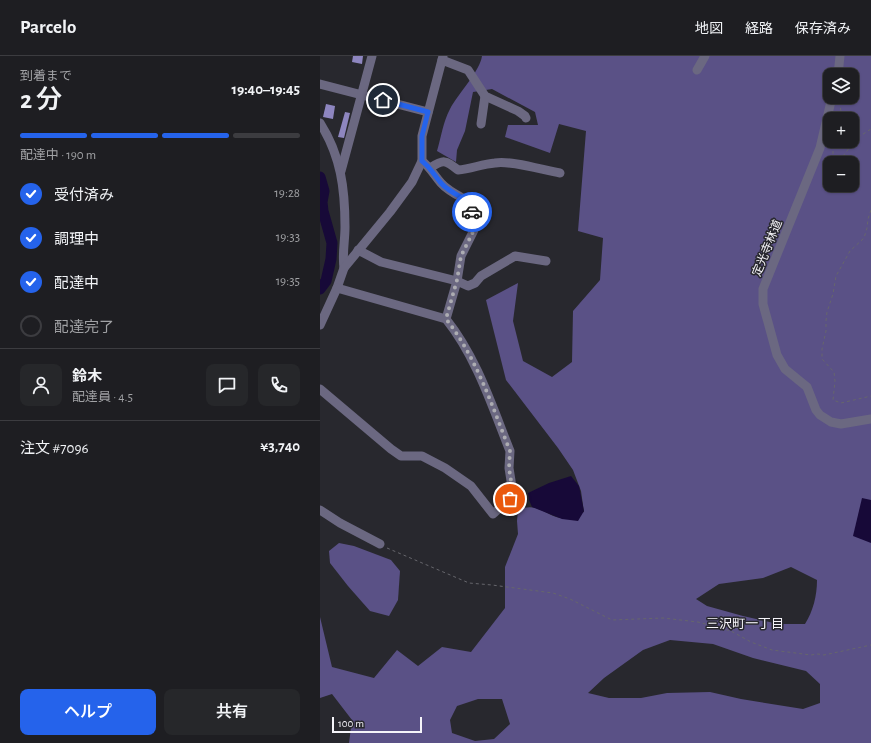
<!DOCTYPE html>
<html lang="ja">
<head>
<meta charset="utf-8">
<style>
  body { margin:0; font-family:"Alegreya Sans","Noto Sans JP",sans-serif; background:#26272a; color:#f1f3f6; height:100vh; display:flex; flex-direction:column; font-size:15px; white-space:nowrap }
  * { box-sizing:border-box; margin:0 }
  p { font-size:13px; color:#a1a2a5 }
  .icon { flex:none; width:22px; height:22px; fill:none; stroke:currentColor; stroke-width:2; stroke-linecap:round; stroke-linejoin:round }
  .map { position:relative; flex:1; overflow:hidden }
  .side { display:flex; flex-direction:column; background:#1e1e22; width:320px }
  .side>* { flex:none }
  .fabs { position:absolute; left:503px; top:12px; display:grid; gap:8px }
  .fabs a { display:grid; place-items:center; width:36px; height:36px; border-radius:8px; background:#1e1e22; box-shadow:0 1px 3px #0004,0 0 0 1px #3c3c40; font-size:20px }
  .scale { position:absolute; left:12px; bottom:10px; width:90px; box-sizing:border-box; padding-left:4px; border:2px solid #f5f4f9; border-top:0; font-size:11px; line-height:14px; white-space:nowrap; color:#f5f4f9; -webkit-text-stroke:3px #28282e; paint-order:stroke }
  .pin { position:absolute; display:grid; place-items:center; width:34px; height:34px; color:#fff; margin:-17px; border:2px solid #fff; border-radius:50%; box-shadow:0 1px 4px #0007 }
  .courier { position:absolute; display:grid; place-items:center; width:40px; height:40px; margin:-20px; border:3px solid #2563eb; border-radius:50%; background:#fff; color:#222; box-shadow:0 1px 5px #0007 }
  .overview em { font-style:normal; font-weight:600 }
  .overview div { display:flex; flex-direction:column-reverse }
  .overview { display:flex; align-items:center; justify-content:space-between; height:68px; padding:0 20px }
  h1 { font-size:26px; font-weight:600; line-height:30px }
  .bar { display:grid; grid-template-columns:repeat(4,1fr); gap:6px 4px; align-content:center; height:48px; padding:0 20px }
  .bar i { height:5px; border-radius:3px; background:#3c3c40 }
  .bar .selected { background:#2563eb }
  .bar p { grid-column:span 4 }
  .line { display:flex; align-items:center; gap:10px; padding:0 20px; border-top:1px solid #3c3c40 }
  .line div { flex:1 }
  .round { display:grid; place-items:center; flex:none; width:42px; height:42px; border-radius:8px; background:#26272a }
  ol { padding:0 20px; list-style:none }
  li { display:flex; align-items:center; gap:12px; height:44px }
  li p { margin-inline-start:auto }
  li .icon { padding:4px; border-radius:50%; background:#2563eb; color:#fff; stroke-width:4 }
  li:last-child { color:#a1a2a5 }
  li i { width:22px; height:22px; border:2px solid #3c3c40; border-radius:50% }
  .cta { display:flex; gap:8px; margin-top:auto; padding:8px 20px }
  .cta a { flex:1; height:46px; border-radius:8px; background:#2563eb; color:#fff; font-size:16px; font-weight:600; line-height:46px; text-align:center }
  .cta a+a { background:#26272a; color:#f1f3f6 }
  header { display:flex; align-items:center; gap:24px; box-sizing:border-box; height:56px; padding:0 20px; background:#1e1e22; border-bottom:1px solid #3c3c40 }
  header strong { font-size:19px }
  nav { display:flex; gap:22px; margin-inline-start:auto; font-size:14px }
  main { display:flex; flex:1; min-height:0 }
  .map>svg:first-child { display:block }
  .forest { fill:#5a5186; fill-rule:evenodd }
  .water { fill:#170938 }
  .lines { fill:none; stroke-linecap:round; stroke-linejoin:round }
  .river { stroke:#170938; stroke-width:11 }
  .building { fill:#8e86c0 }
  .path { stroke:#66666c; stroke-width:1; stroke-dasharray:3 3; stroke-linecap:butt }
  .minor { stroke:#6b6881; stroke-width:9 }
  .done { stroke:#adadb2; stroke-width:4; stroke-dasharray:0 7.2 }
  .route { stroke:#2563eb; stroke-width:5 }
  .labels { text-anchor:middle; stroke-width:3; stroke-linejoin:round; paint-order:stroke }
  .street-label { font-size:12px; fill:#f5f4f9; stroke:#28282e }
  .neighbourhood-label { font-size:13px; fill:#f5f4f9; stroke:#28282e }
</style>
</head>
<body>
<header>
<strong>Parcelo</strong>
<nav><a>地図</a><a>経路</a><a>保存済み</a></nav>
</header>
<main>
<section class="side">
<div class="overview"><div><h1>2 分</h1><p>到着まで</p></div><em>19:40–19:45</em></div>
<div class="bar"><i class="selected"></i><i class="selected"></i><i class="selected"></i><i></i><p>配達中 · 190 m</p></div>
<ol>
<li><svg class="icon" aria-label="check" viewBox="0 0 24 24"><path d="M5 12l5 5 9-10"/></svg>受付済み<p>19:28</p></li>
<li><svg class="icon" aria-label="check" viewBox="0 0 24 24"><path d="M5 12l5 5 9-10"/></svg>調理中<p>19:33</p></li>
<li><svg class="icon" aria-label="check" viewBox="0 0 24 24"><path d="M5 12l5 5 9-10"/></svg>配達中<p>19:35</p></li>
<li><i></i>配達完了</li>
</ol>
<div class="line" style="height:72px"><a class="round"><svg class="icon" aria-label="person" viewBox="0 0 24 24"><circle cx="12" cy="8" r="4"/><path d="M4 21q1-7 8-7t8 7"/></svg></a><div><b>鈴木</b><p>配達員 · 4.5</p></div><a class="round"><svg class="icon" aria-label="chat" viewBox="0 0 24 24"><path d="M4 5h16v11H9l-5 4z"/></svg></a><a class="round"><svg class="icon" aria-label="phone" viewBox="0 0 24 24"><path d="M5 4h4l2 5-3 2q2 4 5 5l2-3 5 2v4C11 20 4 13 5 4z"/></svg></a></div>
<div class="line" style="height:52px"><div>注文 #7096</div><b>¥3,740</b></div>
<div class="cta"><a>ヘルプ</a><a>共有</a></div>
</section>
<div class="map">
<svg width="551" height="687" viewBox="0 0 551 687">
  <rect width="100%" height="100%" fill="#28282e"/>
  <g class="forest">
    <path d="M 162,0 L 551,0 L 551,687 L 29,687 L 32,664 L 12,638 L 0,642 L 0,561 L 12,611 L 54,622 L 77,594 L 98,610 L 122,591 L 151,596 L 185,552 L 185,511 L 198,478 L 197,465 L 198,454 C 217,446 223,458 240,462 C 247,463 258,458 264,456 L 261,435 L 253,414 L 238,392 L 186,324 L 166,244 L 198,227 L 193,265 L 203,305 L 232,321 L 252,306 L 253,255 L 280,224 L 283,182 L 258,175 L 266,75 L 239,68 L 230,97 L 185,81 L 188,69 L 218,69 L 215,56 L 172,33 L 153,36 L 145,75 L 137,94 L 136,106 L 117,95 C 121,82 123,66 130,53 C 138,38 160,15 162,0 ZM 510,19 L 532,19 L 532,41 L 510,41 ZM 510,63 L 532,63 L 532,85 L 510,85 ZM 510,107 L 532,107 L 532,129 L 510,129 ZM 471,511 L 497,524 C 497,540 493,555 485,568 L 458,568 L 423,560 L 387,550 L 376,543 L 399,528 L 443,522 ZM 350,584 L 393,588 L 433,602 L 486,615 L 500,628 L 500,647 L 483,653 L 421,643 L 390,636 L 347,637 L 321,642 L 289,642 L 268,637 L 284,622 L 323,594 ZM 158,643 L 182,643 L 190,668 L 174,683 L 155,685 L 132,677 L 130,664 L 137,650 Z"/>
    <polygon points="19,487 34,490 71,504 80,515 78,544 69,560 50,555 28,530 10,507 9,495"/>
  </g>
  <g class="water">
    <polygon points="251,420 259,430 264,455 258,465 242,463 212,451 209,444 208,437 229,427"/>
    <polygon points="542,442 551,444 551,487 533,480"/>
  </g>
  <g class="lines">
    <polyline class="river" points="0,121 4,135 2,146 3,155 12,187 11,203 6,225 0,233"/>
  </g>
  <g class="building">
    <polygon points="33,0 43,0 42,8 32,6"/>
    <polygon points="6,48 15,50 13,63 3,61"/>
    <polygon points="25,56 30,57 24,82 18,81"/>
  </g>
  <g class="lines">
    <g class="path">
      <polyline points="519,46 521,55 520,63"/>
      <polyline points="518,85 513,90 513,100 520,104 537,82 551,73"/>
      <polyline points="551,154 548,163 547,172 544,182 530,195 516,220 513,238 507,256 506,265 506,275 502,293 502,303 514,316 515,325 513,344 521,347 551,340"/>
      <polyline points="67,492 149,527 172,529 233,537 250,543 292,564 343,562 378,566 411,575 431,586 452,594 491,599 498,598 504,599 551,589"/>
    </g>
    <g class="minor">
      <polyline points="122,4 148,14 165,40 198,55 205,60 206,62"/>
      <polyline points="377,14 385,0"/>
      <polyline points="518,19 520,0"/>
      <polyline points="0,28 108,56"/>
      <polyline points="512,41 500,92 443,233 443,248 457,299 465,313 487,331 496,354 500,359 511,366 521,368 551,363"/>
      <path d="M 0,67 C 21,100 25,133 25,171 C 25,185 22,198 24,212"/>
      <polyline points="161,68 165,40"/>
      <path d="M 102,105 C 110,111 114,119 121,127 C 128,135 139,140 148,145 L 153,160 L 154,174 L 141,200 L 137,225 L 126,263"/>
      <path d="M 110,112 C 124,103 125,104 138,114 C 151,113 162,108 175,107 C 190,104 223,114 240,117"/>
      <polyline points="21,115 52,0"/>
      <polyline points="38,194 61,206 137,225 148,230 155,227 161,220 195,200 226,205"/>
      <polyline points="0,269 17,232 24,212 70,156 92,126 102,105 102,80 123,0"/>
      <path d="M 0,333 L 71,393 L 81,400 L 102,400 L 125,412 L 151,430 L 173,458 L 190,443 L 192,431 L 189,412 L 190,395 C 172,350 157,302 126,263 L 17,232"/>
      <polyline points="0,454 20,467 60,488"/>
    </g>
  </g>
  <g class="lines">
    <path class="done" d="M 152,156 L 154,174 L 141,200 L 137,224 L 126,263 C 157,302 172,350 190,395 L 189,412 L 192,431 L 190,443"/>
    <path class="route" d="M 63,44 L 108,56 L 102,80 L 102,105 C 110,111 114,119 121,127 C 128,135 139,140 148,145 L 152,156"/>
  </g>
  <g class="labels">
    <g class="street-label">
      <text transform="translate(447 192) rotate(-68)" y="4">定光寺林道</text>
    </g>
    <g class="neighbourhood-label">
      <text x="425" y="572">三沢町一丁目</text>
    </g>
  </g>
</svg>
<div class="fabs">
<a><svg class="icon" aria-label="layers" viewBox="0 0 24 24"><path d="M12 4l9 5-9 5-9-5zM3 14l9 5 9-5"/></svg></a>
<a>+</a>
<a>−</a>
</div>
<div class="scale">100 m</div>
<div class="pin" style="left:190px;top:443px;background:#ea580c"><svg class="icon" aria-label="bag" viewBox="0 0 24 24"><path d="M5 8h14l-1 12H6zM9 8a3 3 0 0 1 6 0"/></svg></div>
<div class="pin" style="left:63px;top:44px;background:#1f2937"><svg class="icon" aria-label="home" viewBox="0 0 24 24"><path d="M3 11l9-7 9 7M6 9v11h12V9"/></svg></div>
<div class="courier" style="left:152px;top:156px"><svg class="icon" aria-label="car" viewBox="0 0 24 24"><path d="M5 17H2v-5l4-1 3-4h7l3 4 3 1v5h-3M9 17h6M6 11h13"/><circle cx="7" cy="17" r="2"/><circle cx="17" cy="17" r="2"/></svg></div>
</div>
</main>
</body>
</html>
